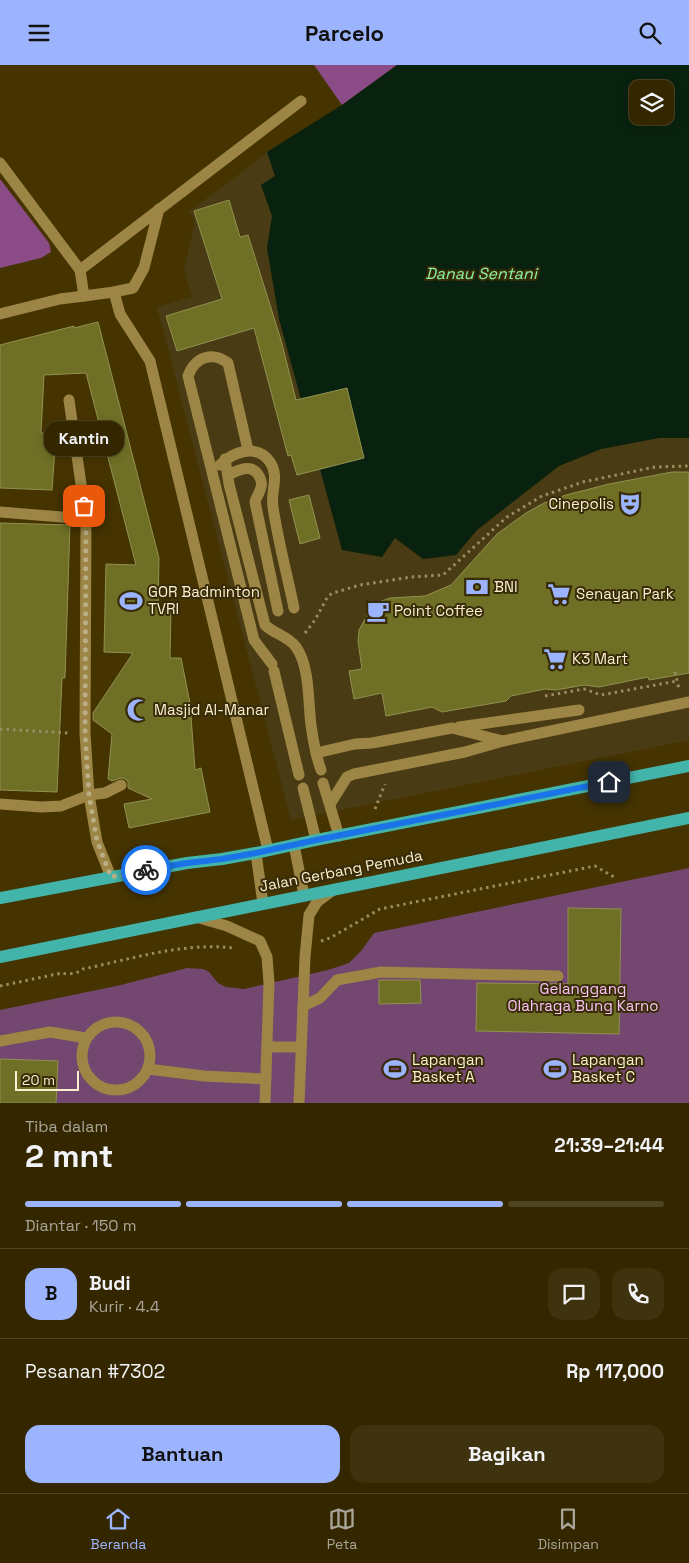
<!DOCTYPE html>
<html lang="id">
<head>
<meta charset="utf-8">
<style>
  body { margin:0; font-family:"Space Grotesk",sans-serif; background:#3f330f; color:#f1f3f6; height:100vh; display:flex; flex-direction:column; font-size:19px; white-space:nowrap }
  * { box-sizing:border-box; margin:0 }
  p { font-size:16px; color:#a9a599 }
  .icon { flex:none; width:28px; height:28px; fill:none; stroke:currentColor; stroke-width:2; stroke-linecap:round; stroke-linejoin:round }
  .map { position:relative; height:1038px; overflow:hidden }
  .drawer { display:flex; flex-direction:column; background:#342700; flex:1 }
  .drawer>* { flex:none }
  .buttons { position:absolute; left:629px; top:15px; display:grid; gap:10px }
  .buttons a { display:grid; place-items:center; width:45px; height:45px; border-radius:10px; background:#342700; box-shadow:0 2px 8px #0003,0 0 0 1px #4e4422; font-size:25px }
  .scale { position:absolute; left:15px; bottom:12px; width:64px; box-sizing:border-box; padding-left:5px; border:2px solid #fbefcf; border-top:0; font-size:14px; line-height:18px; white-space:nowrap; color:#fbefcf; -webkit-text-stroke:4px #372b08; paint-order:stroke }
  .pin { position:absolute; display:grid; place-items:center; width:42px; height:42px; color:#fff; margin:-21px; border-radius:10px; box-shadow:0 2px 8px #0006 }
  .courier { position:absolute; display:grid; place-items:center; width:50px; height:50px; margin:-25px; border:4px solid #1a73e8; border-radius:50%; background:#fff; color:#222; box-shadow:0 1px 6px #0007 }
  .bubble { position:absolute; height:35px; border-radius:15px; background:#342700; box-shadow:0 2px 8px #0003,0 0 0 1px #4e4422; font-size:16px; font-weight:800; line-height:35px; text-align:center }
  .headline em { font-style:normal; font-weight:800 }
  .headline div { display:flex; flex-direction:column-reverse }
  .headline { display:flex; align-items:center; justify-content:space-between; height:85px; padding:0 25px }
  h1 { font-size:32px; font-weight:800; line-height:38px }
  .bar { display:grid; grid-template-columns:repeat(4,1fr); gap:8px 5px; align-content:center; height:60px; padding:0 25px }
  .bar i { height:6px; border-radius:4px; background:#4e4422 }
  .bar .active { background:#9cb4fd }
  .bar p { grid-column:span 4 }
  .line { display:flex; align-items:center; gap:12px; padding:0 25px; border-top:1px solid #4e4422 }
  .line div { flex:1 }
  .round { display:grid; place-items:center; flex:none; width:52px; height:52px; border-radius:15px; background:#3f330f }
  .primary-button { display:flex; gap:10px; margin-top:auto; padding:10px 25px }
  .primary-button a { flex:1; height:58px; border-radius:15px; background:#9cb4fd; color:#111; font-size:20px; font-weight:800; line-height:58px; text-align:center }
  .primary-button a+a { background:#3f330f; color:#f1f3f6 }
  header { display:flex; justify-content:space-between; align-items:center; height:65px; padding:0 25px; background:#9cb4fd; color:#111; font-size:22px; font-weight:800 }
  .menu { display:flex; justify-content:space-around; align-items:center; height:70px; border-top:1px solid #4e4422; background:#342700; font-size:14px; color:#a9a599 }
  .menu a { display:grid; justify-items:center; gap:2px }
  .menu .active { color:#9cb4fd }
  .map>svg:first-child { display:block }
  .built { fill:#493b13 }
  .green { fill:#744770 }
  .forest { fill:#8b4b87 }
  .water { fill:#09220f; fill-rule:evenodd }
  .building { fill:#6f6f26; stroke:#919250 }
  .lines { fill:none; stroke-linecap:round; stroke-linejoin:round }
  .path { stroke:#9a8b61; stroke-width:3; stroke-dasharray:2.5 4; stroke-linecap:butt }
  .service { stroke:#9c8545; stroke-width:11 }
  .primary { stroke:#43b4a9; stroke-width:12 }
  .done { stroke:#bbae87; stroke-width:5; stroke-dasharray:0 9 }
  .route { stroke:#1a73e8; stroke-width:6 }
  .labels { text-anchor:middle; stroke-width:4; stroke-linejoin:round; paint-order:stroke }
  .poi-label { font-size:15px; fill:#fbefcf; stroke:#372b08; text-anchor:start }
  .street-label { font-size:15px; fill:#fbefcf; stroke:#372b08 }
  .park-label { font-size:15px; fill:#fac3f5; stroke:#372b08 }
  .water-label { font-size:16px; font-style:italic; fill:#8af2a1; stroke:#372b08 }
</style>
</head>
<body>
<header><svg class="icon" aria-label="menu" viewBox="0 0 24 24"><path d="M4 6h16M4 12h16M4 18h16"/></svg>Parcelo<svg class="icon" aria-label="search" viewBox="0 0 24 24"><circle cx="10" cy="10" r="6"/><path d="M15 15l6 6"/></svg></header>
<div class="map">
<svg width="689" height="1038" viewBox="0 0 689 1038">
  <rect width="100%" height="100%" fill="#453400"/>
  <polygon class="built" points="267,87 275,111 261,120 272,151 267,183 395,473 423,494 456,490 477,465 559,401 601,384 659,373 689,373 689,675 291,755 157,242 192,232 184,205 195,156 189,146 228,118"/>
  <polygon class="green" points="689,803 689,1038 0,1038 0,945 121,920 187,903 203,904 209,907 218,918 226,922 244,924 328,905 349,898 361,886 374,868"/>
  <g class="forest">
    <polygon points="314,0 397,0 342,40"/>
    <polygon points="0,114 49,178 51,187 41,193 0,203"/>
  </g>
  <path class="water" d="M 397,0 L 689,0 L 689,373 L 659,373 L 601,384 L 559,401 L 477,465 L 456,490 L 423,494 L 395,473 L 382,492 L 342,485 L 279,254 L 267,183 L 272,151 L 261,120 L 275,111 L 267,87 L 342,40 ZM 638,24 L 665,24 L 665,51 L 638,51 Z"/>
  <g class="building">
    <polygon points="229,135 240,172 248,170 281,275 296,335 347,323 364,393 297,410 291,390 288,391 254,263 177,286 166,251 222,234 194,146"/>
    <polygon points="98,257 159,493 158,543 171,543 170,593 181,593 190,638 195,705 201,703 210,747 129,763 124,739 152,734 128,723 128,717 125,714 121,713 112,716 108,714 112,669 93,655 93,648 133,588 104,587 106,499 136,500 86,308 44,310 41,368 56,369 52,425 0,423 0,280 74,261 74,263"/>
    <polygon points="672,407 689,407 689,608 649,615 648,612 599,622 584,620 556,625 545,624 511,631 506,636 442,647 432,642 386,651 382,628 354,634 349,606 362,604 358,576 359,565 370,545 379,537 390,533 425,531 451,520 497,469 526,448 544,438 566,430 609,419"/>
    <polygon points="309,430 320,473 300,479 289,435"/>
    <polygon points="0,458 70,460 65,613 62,613 57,727 0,725"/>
    <polygon points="568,843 621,844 619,969 476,966 477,918 568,919"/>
    <polygon points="379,915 420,915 421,938 379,939"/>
    <polygon points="0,994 58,996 56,1038 0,1038"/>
  </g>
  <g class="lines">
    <g class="path">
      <polyline points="305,568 315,555 328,531 333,528 360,520 411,512 443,510 507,452 542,431 583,417 655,402 689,401"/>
      <polyline points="675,607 679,624"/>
      <polyline points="545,631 584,624 601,630 677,616"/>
      <polyline points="0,664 69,668"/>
      <polyline points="375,744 385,719"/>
      <polyline points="321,876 330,873 380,844 595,801 614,812"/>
      <path d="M 0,921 L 62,908 C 68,910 79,908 83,904 C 132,894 183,877 233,883"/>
    </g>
    <g class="service">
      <polyline points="0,98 80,205 84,231 60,234 0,249"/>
      <polyline points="80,205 301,36"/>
      <polyline points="114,227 120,249 150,296 268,785"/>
      <polyline points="84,231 114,227 133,223 144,203 159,144"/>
      <polyline points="69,335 86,454"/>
      <path d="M 248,385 L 228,298 C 212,286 195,292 188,311 L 254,575 L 272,599"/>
      <path d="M 225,394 L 229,419 L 265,560 C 274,569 288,571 296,582 C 310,601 308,638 311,660 C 313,675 316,691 321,705"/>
      <path d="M 220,400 C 233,387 256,378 270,397 C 280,412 270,427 273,442 C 278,476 287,509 294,543"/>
      <path d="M 228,410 C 238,405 252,398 259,411 C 261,414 262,419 261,422 C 260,428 256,432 255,437 L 278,546"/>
      <polyline points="0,447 86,454 85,668 89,730 97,777 111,812"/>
      <polyline points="274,606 299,710"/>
      <polyline points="459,662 579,645"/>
      <polyline points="316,688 355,679 372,678 452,663 503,676"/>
      <polyline points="323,718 339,771"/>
      <polyline points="303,723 316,775"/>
      <polyline points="0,739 41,742 61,741 89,730 105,728 121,720"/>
      <polyline points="330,739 347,712 354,709 465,687 503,676 689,637"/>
      <polyline points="294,780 304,830"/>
      <polyline points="256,788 263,839"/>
      <polyline points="196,852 227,861 260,876 267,892 269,918 265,1038"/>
      <polyline points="303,941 320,933 337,915 381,907 558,911"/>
      <circle cx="116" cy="991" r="34"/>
      <polyline points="0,976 50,967 86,973"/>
      <polyline points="267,982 301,982"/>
      <polyline points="148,1004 204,1011 266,1014"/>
      <polyline points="299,1038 305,892 309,850 317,837 333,825"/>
    </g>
    <g class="primary">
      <polyline points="0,833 187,798 222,794 256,788 316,775 689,701"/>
      <polyline points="0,892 689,753"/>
    </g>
  </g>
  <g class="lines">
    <polyline class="done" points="84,441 86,454 85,668 89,730 97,776 111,812 146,805"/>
    <polyline class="route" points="146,805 187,798 222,794 256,788 316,775 609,717"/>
  </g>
  <defs>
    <symbol id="theatre-bare" viewBox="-9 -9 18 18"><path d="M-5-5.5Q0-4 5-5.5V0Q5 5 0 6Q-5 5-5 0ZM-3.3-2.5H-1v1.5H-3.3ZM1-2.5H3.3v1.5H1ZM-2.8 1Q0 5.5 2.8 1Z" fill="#9cb4fd" stroke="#372b08" stroke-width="2.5" paint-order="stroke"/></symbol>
    <symbol id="bank-bare" viewBox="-9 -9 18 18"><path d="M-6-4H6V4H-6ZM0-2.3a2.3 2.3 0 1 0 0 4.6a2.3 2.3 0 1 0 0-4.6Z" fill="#9cb4fd" stroke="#372b08" stroke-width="2.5" paint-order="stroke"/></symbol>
    <symbol id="supermarket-bare" viewBox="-9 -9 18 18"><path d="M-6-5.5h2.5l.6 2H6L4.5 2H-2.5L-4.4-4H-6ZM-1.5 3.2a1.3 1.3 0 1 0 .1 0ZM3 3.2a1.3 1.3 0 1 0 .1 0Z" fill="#9cb4fd" stroke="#372b08" stroke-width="2.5" paint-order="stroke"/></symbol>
    <symbol id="stadium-bare" viewBox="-9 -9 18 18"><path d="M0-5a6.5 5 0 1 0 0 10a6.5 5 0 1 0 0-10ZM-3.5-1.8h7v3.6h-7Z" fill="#9cb4fd" stroke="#372b08" stroke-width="2.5" paint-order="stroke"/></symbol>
    <symbol id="cafe-bare" viewBox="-9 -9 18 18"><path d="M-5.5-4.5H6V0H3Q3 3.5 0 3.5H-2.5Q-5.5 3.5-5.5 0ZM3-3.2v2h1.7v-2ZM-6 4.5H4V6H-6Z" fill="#9cb4fd" stroke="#372b08" stroke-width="2.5" paint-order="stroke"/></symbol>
    <symbol id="mosque-bare" viewBox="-9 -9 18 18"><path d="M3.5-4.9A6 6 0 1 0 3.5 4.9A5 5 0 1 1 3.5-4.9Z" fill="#9cb4fd" stroke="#372b08" stroke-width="2.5" paint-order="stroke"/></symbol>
  </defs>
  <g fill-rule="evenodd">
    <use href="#theatre-bare" x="614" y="423" width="32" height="32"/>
    <use href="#bank-bare" x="461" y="506" width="32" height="32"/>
    <use href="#supermarket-bare" x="543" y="513" width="32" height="32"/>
    <use href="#stadium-bare" x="115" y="520" width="32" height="32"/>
    <use href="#cafe-bare" x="362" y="530" width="32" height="32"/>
    <use href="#supermarket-bare" x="539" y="578" width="32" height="32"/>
    <use href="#mosque-bare" x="122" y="629" width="32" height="32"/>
    <use href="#stadium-bare" x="379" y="988" width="32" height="32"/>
    <use href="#stadium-bare" x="539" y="988" width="32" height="32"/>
  </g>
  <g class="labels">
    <g class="poi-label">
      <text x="614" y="444" text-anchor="end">Cinepolis</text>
      <text x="494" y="527">BNI</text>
      <text x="148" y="532">GOR Badminton<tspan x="148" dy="17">TVRI</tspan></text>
      <text x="576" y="534">Senayan Park</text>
      <text x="394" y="551">Point Coffee</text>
      <text x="572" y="599">K3 Mart</text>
      <text x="154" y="650">Masjid Al-Manar</text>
      <text x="412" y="1000">Lapangan<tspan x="412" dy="17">Basket A</tspan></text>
      <text x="572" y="1000">Lapangan<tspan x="572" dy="17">Basket C</tspan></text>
    </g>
    <g class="street-label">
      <text transform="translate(341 806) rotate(-11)" y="5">Jalan Gerbang Pemuda</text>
    </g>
    <g class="park-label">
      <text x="583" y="929">Gelanggang<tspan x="583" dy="17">Olahraga Bung Karno</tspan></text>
    </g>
    <g class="water-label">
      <text x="481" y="214">Danau Sentani</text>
    </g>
  </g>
</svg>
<div class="buttons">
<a><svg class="icon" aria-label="layers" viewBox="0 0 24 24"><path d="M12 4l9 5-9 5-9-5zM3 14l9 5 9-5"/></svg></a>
</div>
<div class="scale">20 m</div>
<div class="pin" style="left:84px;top:441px;background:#ea580c"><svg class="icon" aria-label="bag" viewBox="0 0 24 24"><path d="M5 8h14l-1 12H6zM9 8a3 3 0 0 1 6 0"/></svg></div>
<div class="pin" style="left:609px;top:717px;background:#1f2937"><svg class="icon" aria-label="home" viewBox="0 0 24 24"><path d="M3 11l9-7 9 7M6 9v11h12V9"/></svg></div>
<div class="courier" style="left:146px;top:805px"><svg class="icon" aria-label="bike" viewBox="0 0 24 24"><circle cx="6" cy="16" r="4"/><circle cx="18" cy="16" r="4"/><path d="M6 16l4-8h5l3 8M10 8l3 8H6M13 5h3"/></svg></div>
<div class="bubble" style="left:44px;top:356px;width:80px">Kantin</div>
</div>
<section class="drawer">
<div class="headline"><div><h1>2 mnt</h1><p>Tiba dalam</p></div><em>21:39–21:44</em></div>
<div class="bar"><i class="active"></i><i class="active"></i><i class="active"></i><i></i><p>Diantar · 150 m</p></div>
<div class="line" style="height:90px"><b class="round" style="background:#9cb4fd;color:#111">B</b><div><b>Budi</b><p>Kurir · 4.4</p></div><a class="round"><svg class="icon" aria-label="chat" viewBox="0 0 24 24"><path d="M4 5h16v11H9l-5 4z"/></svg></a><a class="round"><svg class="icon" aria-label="phone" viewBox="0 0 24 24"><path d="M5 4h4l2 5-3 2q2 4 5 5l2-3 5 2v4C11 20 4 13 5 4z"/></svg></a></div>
<div class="line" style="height:65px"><div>Pesanan #7302</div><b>Rp 117,000</b></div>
<div class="primary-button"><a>Bantuan</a><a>Bagikan</a></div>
</section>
<nav class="menu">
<a class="active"><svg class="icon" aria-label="home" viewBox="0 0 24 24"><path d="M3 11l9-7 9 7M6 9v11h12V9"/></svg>Beranda</a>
<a><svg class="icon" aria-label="map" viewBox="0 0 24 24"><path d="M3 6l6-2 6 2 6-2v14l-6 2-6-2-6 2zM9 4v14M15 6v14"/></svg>Peta</a>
<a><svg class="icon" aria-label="saved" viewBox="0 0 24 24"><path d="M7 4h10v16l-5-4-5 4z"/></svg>Disimpan</a>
</nav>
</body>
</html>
